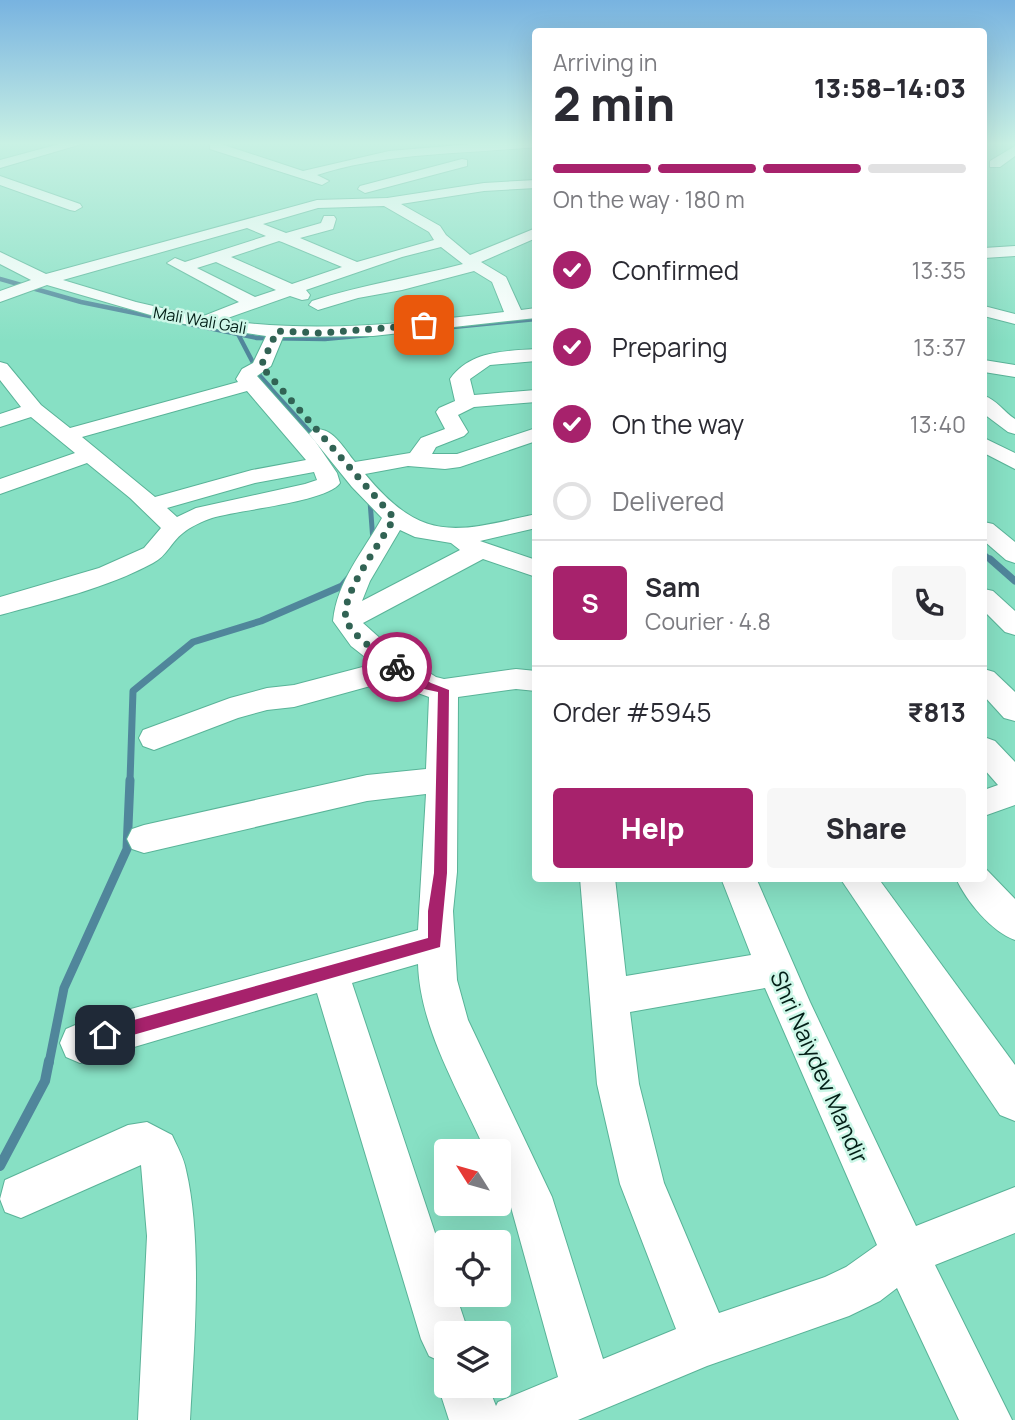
<!DOCTYPE html>
<html lang="en">
<head>
<meta charset="utf-8">
<style>
  body { margin:0; font-family:Manrope,sans-serif; background:#f7f7f7; color:#2b2b33; height:100vh; display:flex; flex-direction:column; font-size:26px; white-space:nowrap }
  * { box-sizing:border-box; margin:0 }
  p { font-size:23px; color:#7c7c81 }
  .icon { flex:none; width:38px; height:38px; fill:none; stroke:currentColor; stroke-width:2; stroke-linecap:round; stroke-linejoin:round }
  .map { position:relative; flex:1; overflow:hidden }
  .sheet { position:absolute; left:532px; top:28px; width:455px; height:854px; display:flex; flex-direction:column; background:#fff; border-radius:7px; box-shadow:0 7px 28px #0002 }
  .sheet>* { flex:none }
  .needle { width:46px; rotate:307deg }
  .fabs { position:absolute; left:434px; top:1139px; display:grid; gap:14px }
  .fabs a { display:grid; place-items:center; width:77px; height:77px; border-radius:7px; background:#fff; box-shadow:0 7px 28px #0002; font-size:35px }
  .pin { position:absolute; display:grid; place-items:center; width:60px; height:60px; color:#fff; margin:-30px; border-radius:14px; box-shadow:0 4px 10px #0006 }
  .courier { position:absolute; display:grid; place-items:center; width:70px; height:70px; margin:-35px; border:5px solid #a7226c; border-radius:50%; background:#fff; color:#222; box-shadow:0 2px 9px #0007 }
  .headline em { font-style:normal; font-weight:800 }
  .headline div { display:flex; flex-direction:column-reverse }
  .headline { display:flex; align-items:center; justify-content:space-between; height:119px; padding:0 21px }
  h1 { font-size:46px; font-weight:800; line-height:52px }
  .bar { display:grid; grid-template-columns:repeat(4,1fr); gap:10px 7px; align-content:center; height:84px; padding:0 21px }
  .bar i { height:9px; border-radius:5px; background:#e1e1e2 }
  .bar .on { background:#a7226c }
  .bar p { grid-column:span 4 }
  .line { display:flex; align-items:center; gap:18px; padding:0 21px; border-top:2px solid #e1e1e2 }
  .line div { flex:1 }
  .round { display:grid; place-items:center; flex:none; width:74px; height:74px; border-radius:7px; background:#f7f7f7 }
  ol { padding:0 21px; list-style:none }
  li { display:flex; align-items:center; gap:21px; height:77px }
  li p { margin-inline-start:auto }
  li .icon { padding:7px; border-radius:50%; background:#a7226c; color:#fff; stroke-width:4 }
  li:last-child { color:#7c7c81 }
  li i { width:38px; height:38px; border:4px solid #e1e1e2; border-radius:50% }
  .action { display:flex; gap:14px; margin-top:auto; padding:14px 21px }
  .action a { flex:1; height:80px; border-radius:7px; background:#a7226c; color:#fff; font-size:28px; font-weight:800; line-height:80px; text-align:center }
  .action a+a { background:#f7f7f7; color:#2b2b33 }
  .map>svg:first-child { display:block }
  .lines { fill:none; stroke-linecap:round; stroke-linejoin:round }
  .stream-far4 { stroke:#50869b; stroke-width:4.5 }
  .stream-far3 { stroke:#50869b; stroke-width:5 }
  .stream-far2 { stroke:#50869b; stroke-width:7 }
  .stream-far1 { stroke:#50869b; stroke-width:9 }
  .stream { stroke:#50869b; stroke-width:10 }
  .minor-casing { stroke:#59b398; stroke-width:2 }
  .minor { fill:#fff; fill-rule:evenodd }
  .route { fill:#a7226c }
  .done { stroke:#316354; stroke-width:7; stroke-dasharray:0 12.6 }
  .labels { text-anchor:middle; stroke-width:5; stroke-linejoin:round; paint-order:stroke }
  .far-street-label { font-size:16px; fill:#031f17; stroke:#cdf7e8 }
  .near-street-label { font-size:23px; fill:#031f17; stroke:#cdf7e8 }
</style>
</head>
<body>
<div class="map">
<svg width="1015" height="1420" viewBox="0 0 1015 1420">
  <rect width="100%" height="100%" fill="#87e0c4"/>
  <g class="lines">
    <g class="stream-far4">
      <polyline points="0,279 81,302 257,338 325,339 368,335"/>
      <polyline points="453,327 536,319"/>
      <polyline points="238,334 260,376 270,387"/>
    </g>
    <g class="stream-far3">
      <polyline points="268,386 316,439"/>
      <polyline points="370,501 373,541"/>
      <polyline points="984,554 992,561"/>
    </g>
    <g class="stream-far2">
      <polyline points="990,559 1015,581"/>
      <polyline points="130,781 133,691 193,642 261,621 342,586 348,579"/>
    </g>
    <polyline class="stream-far1" points="49,1063 64,988 127,849 130,780"/>
    <polyline class="stream" points="0,1166 45,1081 49,1061"/>
    <defs>
      <g id="minor">
        <polygon points="63,143 85,143 0,168 0,160"/>
        <path d="M 210,143 L 218,143 L 303,171 L 389,151 L 484,143 L 536,143 L 536,147 C 462,154 388,152 317,175 L 329,181 L 322,185 L 210,149 Z"/>
        <polygon points="1015,146 1015,156 1000,167 990,167 990,161"/>
        <polygon points="462,159 467,160 467,166 365,193 358,189 360,186"/>
        <polygon points="0,176 80,204 82,207 75,211 70,210 0,185"/>
        <path d="M 536,180 L 536,188 L 484,191 L 401,204 L 440,226 L 446,235 L 470,255 L 536,228 L 536,238 L 481,262 L 506,277 L 521,310 L 536,308 L 536,318 L 373,336 L 283,337 L 271,366 L 257,376 L 315,441 L 337,473 L 340,483 C 328,502 237,510 212,518 C 203,521 190,527 183,533 C 171,542 167,556 153,563 C 107,588 51,601 0,615 L 0,597 L 99,568 L 144,548 L 161,528 L 130,498 L 87,463 L 0,494 L 0,479 L 75,453 L 31,417 L 0,427 L 0,414 L 21,407 L 0,380 L 0,362 L 7,364 L 41,405 L 70,428 L 238,382 L 236,379 L 242,369 L 253,363 L 266,336 L 178,323 L 47,285 L 0,302 L 0,291 L 31,280 L 0,264 L 0,252 L 46,274 L 317,200 L 387,198 L 484,183 ZM 384,206 L 429,232 L 434,240 L 357,262 L 300,238 L 333,229 L 336,219 L 334,216 L 324,216 L 321,223 L 286,233 L 263,224 L 318,208 ZM 247,228 L 266,236 L 185,262 L 175,258 L 167,263 L 239,302 L 201,317 L 136,302 L 63,280 ZM 279,241 L 282,242 L 342,267 L 292,284 L 231,257 ZM 441,247 L 463,264 C 413,277 361,285 312,301 L 309,305 L 318,310 L 358,298 L 402,290 L 474,271 L 492,282 L 504,312 C 410,323 316,334 222,320 L 290,296 L 302,300 L 308,299 L 310,295 L 306,290 L 402,257 ZM 216,262 L 276,290 L 255,297 L 197,268 ZM 247,391 L 306,460 L 252,470 L 155,497 L 82,437 ZM 314,472 L 317,480 L 305,484 L 196,508 L 177,517 L 167,508 L 255,483 Z"/>
        <polygon points="1015,246 1015,256 984,258 984,248"/>
        <polygon points="984,306 1015,314 1015,324 984,316"/>
        <path d="M 536,349 L 536,361 L 490,365 L 470,379 L 474,395 L 536,390 L 536,402 L 474,407 L 458,415 L 468,432 L 464,436 L 436,447 L 432,454 L 457,454 L 536,428 L 536,441 L 460,467 L 445,469 L 408,466 L 365,474 C 423,544 456,532 536,514 L 536,528 L 480,541 L 536,560 L 536,577 L 483,559 L 363,623 L 392,649 L 436,677 L 444,679 L 516,669 L 536,671 L 536,691 L 516,689 L 458,697 L 457,872 L 453,911 L 457,980 L 468,1020 L 552,1197 L 603,1359 L 676,1329 L 620,1184 L 597,1084 L 580,878 L 615,878 L 626,976 L 751,955 L 721,878 L 756,878 L 810,1002 L 916,1226 L 1015,1187 L 1015,1233 L 935,1265 L 1012,1420 L 959,1420 L 897,1288 L 880,1301 L 849,1316 L 707,1366 L 578,1420 L 449,1420 L 438,1386 L 446,1368 L 446,1386 L 488,1386 L 496,1406 L 498,1402 L 558,1377 L 509,1200 L 499,1179 L 499,1152 L 486,1152 C 460,1093 420,1029 418,964 L 352,983 L 446,1266 L 446,1295 L 456,1295 L 469,1334 L 446,1334 L 446,1364 L 429,1356 L 421,1339 L 317,993 L 80,1063 L 66,1057 L 60,1043 L 66,1029 L 80,1023 L 418,930 L 426,794 L 367,801 L 144,853 L 132,849 L 127,839 L 132,829 L 144,825 L 367,775 L 426,769 L 429,697 L 418,693 L 396,679 L 294,707 L 267,710 L 238,718 L 154,750 L 143,746 L 139,738 L 143,730 L 230,698 L 267,688 L 294,685 L 374,664 L 351,646 L 333,621 C 337,581 363,552 382,518 L 352,487 L 309,434 L 313,430 C 332,425 344,449 355,462 L 410,453 L 421,438 L 445,429 L 436,412 L 439,408 L 455,401 L 450,379 C 470,351 504,351 536,349 ZM 400,530 L 415,537 L 451,543 L 460,550 L 362,601 L 370,581 ZM 765,988 L 877,1245 L 846,1267 L 825,1277 L 719,1313 L 664,1183 L 639,1084 L 630,1012 Z"/>
        <polygon points="984,360 1015,365 1015,377 984,372"/>
        <path d="M 984,396 C 996,399 1004,412 1015,419 L 1015,434 L 1008,432 L 984,414 Z"/>
        <polygon points="984,438 1015,453 1015,469 984,453"/>
        <polygon points="984,522 993,524 1015,542 1015,563 1006,560 984,541"/>
        <polygon points="984,589 993,591 1015,611 1015,635 1005,632 984,611"/>
        <polygon points="984,669 994,672 1015,692 1015,721 1004,718 984,696"/>
        <polygon points="984,737 995,741 1015,762 1015,805 984,816 984,790 998,785 984,769"/>
        <path d="M 984,867 L 1015,899 L 1015,940 C 992,932 966,901 956,878 L 984,878 Z"/>
        <polygon points="840,878 878,878 1015,1065 1015,1121 1000,1115"/>
        <path d="M 147,1122 L 172,1135 C 177,1146 184,1158 186,1170 C 203,1242 194,1346 190,1420 L 138,1420 L 147,1236 L 141,1165 L 21,1218 L 5,1212 L 0,1199 L 5,1180 L 128,1125 Z"/>
      </g>
    </defs>
    <use href="#minor" class="minor-casing"/>
    <use href="#minor" class="minor"/>
  </g>
  <linearGradient id="sky" x2="0" y2="1"><stop stop-color="#78b3e0"/><stop offset="0.42" stop-color="#c9f1e4"/><stop offset="1" stop-color="#c9f1e4" stop-opacity="0"/></linearGradient>
  <rect width="1015" height="342" fill="url(#sky)"/>
  <polygon class="route" points="397,663 431,683 449,690 447,873 440,947 105,1043 100,1041 98,1035 100,1030 105,1028 428,938 428,911 434,873 438,692 424,689 393,669 392,667"/>
  <g class="lines">
    <path class="done" d="M 397,667 C 384,657 350,635 346,619 C 340,594 382,542 394,518 L 261,366 L 277,331 L 320,333 L 424,325"/>
  </g>
  <g class="labels">
    <g class="far-street-label">
      <text transform="translate(200 320) rotate(10)" y="6">Mali Wali Gali</text>
    </g>
    <g class="near-street-label">
      <text transform="translate(819 1067) rotate(66)" y="8">Shri Naiydev Mandir</text>
    </g>
  </g>
</svg>
<div class="fabs">
<a><svg class="needle" viewBox="-14 -14 28 28"><path d="M0-13l5 13h-10z" fill="#e53935"/><path d="M0 13l5-13h-10z" fill="#7c7c81"/></svg></a>
<a><svg class="icon" aria-label="locate" viewBox="0 0 24 24"><circle cx="12" cy="12" r="6"/><path d="M12 2v4M12 18v4M2 12h4M18 12h4"/></svg></a>
<a><svg class="icon" aria-label="layers" viewBox="0 0 24 24"><path d="M12 4l9 5-9 5-9-5zM3 14l9 5 9-5"/></svg></a>
</div>
<div class="pin" style="left:424px;top:325px;background:#ea580c"><svg class="icon" aria-label="bag" viewBox="0 0 24 24"><path d="M5 8h14l-1 12H6zM9 8a3 3 0 0 1 6 0"/></svg></div>
<div class="pin" style="left:105px;top:1035px;background:#1f2937"><svg class="icon" aria-label="home" viewBox="0 0 24 24"><path d="M3 11l9-7 9 7M6 9v11h12V9"/></svg></div>
<div class="courier" style="left:397px;top:667px"><svg class="icon" aria-label="bike" viewBox="0 0 24 24"><circle cx="6" cy="16" r="4"/><circle cx="18" cy="16" r="4"/><path d="M6 16l4-8h5l3 8M10 8l3 8H6M13 5h3"/></svg></div>
<section class="sheet">
<div class="headline"><div><h1>2 min</h1><p>Arriving in</p></div><em>13:58–14:03</em></div>
<div class="bar"><i class="on"></i><i class="on"></i><i class="on"></i><i></i><p>On the way · 180 m</p></div>
<ol>
<li><svg class="icon" aria-label="check" viewBox="0 0 24 24"><path d="M5 12l5 5 9-10"/></svg>Confirmed<p>13:35</p></li>
<li><svg class="icon" aria-label="check" viewBox="0 0 24 24"><path d="M5 12l5 5 9-10"/></svg>Preparing<p>13:37</p></li>
<li><svg class="icon" aria-label="check" viewBox="0 0 24 24"><path d="M5 12l5 5 9-10"/></svg>On the way<p>13:40</p></li>
<li><i></i>Delivered</li>
</ol>
<div class="line" style="height:126px"><b class="round" style="background:#a7226c;color:#fff">S</b><div><b>Sam</b><p>Courier · 4.8</p></div><a class="round"><svg class="icon" aria-label="phone" viewBox="0 0 24 24"><path d="M5 4h4l2 5-3 2q2 4 5 5l2-3 5 2v4C11 20 4 13 5 4z"/></svg></a></div>
<div class="line" style="height:91px"><div>Order #5945</div><b>₹813</b></div>
<div class="action"><a>Help</a><a>Share</a></div>
</section>
</div>
</body>
</html>
